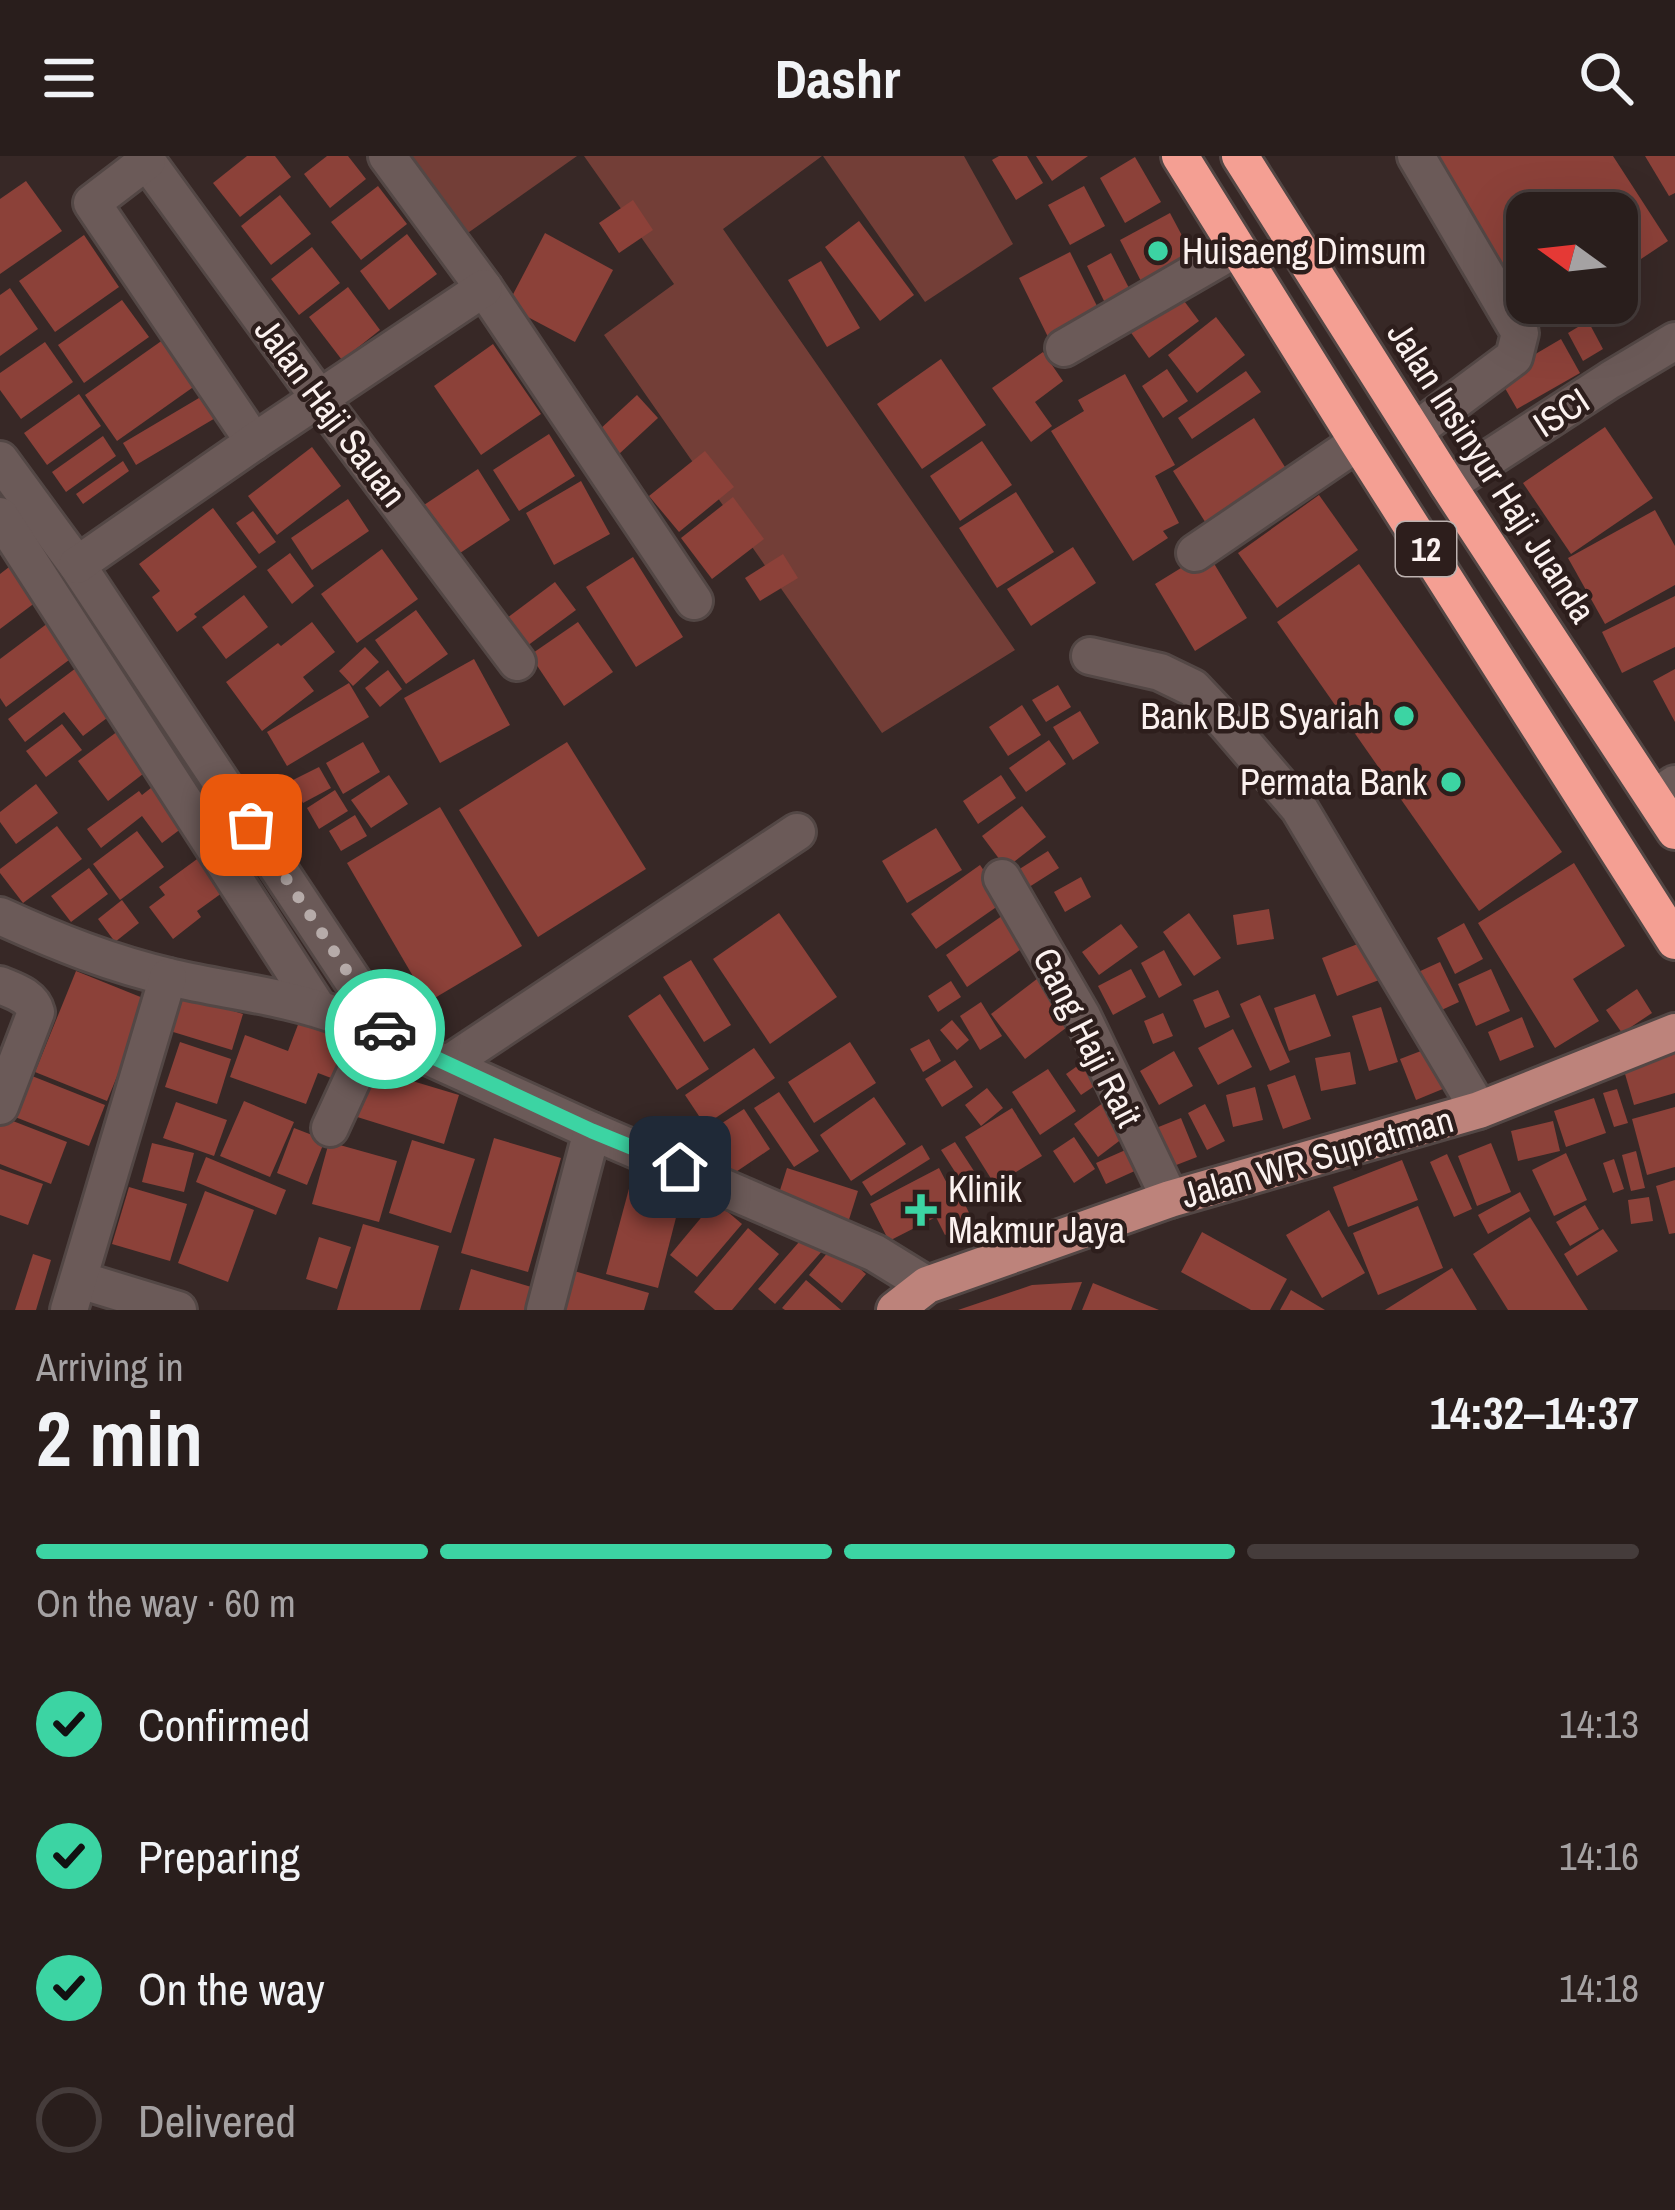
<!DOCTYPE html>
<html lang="en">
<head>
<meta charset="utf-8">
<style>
  body { margin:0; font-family:"Archivo Narrow",sans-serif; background:#352b29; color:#f1f3f6; height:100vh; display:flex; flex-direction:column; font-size:45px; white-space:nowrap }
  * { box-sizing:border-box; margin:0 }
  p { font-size:39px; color:#a5a2a3 }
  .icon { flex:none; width:66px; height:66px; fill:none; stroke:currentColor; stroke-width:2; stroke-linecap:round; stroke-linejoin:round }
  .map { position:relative; height:1154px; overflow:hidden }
  .sheet { display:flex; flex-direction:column; background:#291e1c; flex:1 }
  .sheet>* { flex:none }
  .needle { width:78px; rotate:285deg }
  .controls { position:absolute; left:1506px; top:36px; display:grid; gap:24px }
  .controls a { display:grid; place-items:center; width:132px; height:132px; border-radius:24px; background:#291e1c; box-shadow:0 12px 48px #0002,0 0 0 3px #453c3b; font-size:60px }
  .pin { position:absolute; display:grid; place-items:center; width:102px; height:102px; color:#fff; margin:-51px; border-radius:24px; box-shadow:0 6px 18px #0006 }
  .courier { position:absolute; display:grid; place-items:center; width:120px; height:120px; margin:-60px; border:9px solid #3cd4a3; border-radius:50%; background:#fff; color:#222; box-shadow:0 3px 15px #0007 }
  .head em { font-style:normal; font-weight:700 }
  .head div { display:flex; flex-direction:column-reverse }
  .head { display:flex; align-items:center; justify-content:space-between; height:204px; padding:0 36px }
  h1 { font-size:78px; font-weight:700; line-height:90px }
  .bar { display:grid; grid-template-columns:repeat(4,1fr); gap:18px 12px; align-content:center; height:144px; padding:0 36px }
  .bar i { height:15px; border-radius:9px; background:#453c3b }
  .bar .active { background:#3cd4a3 }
  .bar p { grid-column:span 4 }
  ol { padding:0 36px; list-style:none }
  li { display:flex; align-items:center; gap:36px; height:132px }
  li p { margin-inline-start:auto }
  li .icon { padding:12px; border-radius:50%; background:#3cd4a3; color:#111; stroke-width:4 }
  li:last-child { color:#a5a2a3 }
  li i { width:66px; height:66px; border:6px solid #453c3b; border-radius:50% }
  header { display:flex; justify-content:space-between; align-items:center; height:156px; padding:0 36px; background:#291e1c; font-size:54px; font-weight:700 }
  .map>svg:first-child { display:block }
  .green { fill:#733e37 }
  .building { fill:#8c4139 }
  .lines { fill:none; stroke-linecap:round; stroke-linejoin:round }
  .minor-casing { stroke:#534745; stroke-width:42 }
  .major-casing { stroke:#534745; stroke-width:42 }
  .highway-casing { stroke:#534745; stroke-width:42 }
  .minor { stroke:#6b5a58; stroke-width:36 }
  .major { stroke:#bd837b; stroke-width:36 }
  .highway { stroke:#f49f93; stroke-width:36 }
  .done { stroke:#b6aba9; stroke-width:12; stroke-dasharray:0 21.6 }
  .route { stroke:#3cd4a3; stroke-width:15 }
  .poi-dot { fill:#3cd4a3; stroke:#2d1e1c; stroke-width:4.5 }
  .labels { text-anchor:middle; stroke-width:9; stroke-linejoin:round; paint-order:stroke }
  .shield { fill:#2d1e1c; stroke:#bdb2b0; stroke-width:3 }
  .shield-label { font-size:33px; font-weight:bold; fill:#fbf1ef }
  .poi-label { font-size:36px; fill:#fbf1ef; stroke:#2d1e1c; text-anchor:start }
  .street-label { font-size:36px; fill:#fbf1ef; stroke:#2d1e1c }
</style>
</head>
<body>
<header><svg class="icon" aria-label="menu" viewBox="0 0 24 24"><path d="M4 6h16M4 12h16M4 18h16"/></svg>Dashr<svg class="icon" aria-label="search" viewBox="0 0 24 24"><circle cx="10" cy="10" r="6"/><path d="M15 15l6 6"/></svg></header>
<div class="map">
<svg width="1675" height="1154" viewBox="0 0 1675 1154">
  <rect width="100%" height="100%" fill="#372826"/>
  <g class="green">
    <polygon points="389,0 577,0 455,86"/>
    <polygon points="584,0 822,0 723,73 1015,494 882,577 604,179 674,128"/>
    <polygon points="823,0 964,0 1013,88 925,146"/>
  </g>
  <g class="building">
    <polygon points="247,0 275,0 291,21 240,61 213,27"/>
    <polygon points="327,0 348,0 366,23 330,52 304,18"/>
    <polygon points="999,0 1027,0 1043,27 1016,44 992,4"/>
    <polygon points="1036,0 1088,0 1052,25"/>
    <polygon points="1424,0 1613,0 1668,85 1617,119 1617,57 1527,57 1527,147 1575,147 1537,172"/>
    <polygon points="1645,0 1675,0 1675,37 1669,40"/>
    <polygon points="1135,1 1161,46 1125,67 1100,22"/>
    <polygon points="26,25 62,75 0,118 0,43"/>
    <polygon points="378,30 407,68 361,104 331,66"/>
    <polygon points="1084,30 1105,70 1070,89 1048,49"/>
    <polygon points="280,39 311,78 271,109 241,70"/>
    <polygon points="633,44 653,74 619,97 599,67"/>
    <polygon points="1170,57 1196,106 1145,133 1120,84"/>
    <polygon points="859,65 914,139 880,165 825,91"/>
    <polygon points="545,77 613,114 575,186 507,150"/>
    <polygon points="407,78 437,118 389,154 360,115"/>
    <polygon points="84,79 119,131 55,176 19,125"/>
    <polygon points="312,91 340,127 299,159 271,123"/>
    <polygon points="1070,96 1101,158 1050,185 1019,122"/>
    <polygon points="1111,97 1131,136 1106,149 1087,110"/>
    <polygon points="821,105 860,172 827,191 788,124"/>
    <polygon points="348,131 380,174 342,204 309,161"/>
    <polygon points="10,132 38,173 0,200 0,139"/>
    <polygon points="1176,134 1199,165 1149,202 1127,171"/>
    <polygon points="122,144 149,181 84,227 58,189"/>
    <polygon points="1216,161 1245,199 1197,237 1168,199"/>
    <polygon points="1588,165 1603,193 1583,205 1568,177"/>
    <polygon points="167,181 199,227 117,285 85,239"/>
    <polygon points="1561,183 1580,217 1517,253 1498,220"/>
    <polygon points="45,186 73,226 21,263 0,234 0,217"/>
    <polygon points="493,188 541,258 481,299 434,230"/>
    <polygon points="1043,196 1063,225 1035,246 1052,270 1031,286 992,232"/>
    <polygon points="941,203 986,269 922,313 877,248"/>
    <polygon points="1167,213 1188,245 1163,262 1142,230"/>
    <polygon points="1246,215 1261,236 1192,283 1178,262"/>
    <polygon points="1125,218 1175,309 1155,320 1179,367 1163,375 1168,382 1133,405 1051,275 1084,255 1078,244"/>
    <polygon points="79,238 101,270 47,309 24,277"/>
    <polygon points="204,239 217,261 136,309 123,287"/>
    <polygon points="637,239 658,262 619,298 598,275"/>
    <polygon points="1254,262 1295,327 1214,380 1173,315"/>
    <polygon points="1605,271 1653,342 1571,398 1523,327"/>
    <polygon points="549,278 575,320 519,355 493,314"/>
    <polygon points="103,280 116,300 66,336 52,316"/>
    <polygon points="982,285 1012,329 960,365 930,320"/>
    <polygon points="312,291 341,330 277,379 248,340"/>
    <polygon points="705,295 734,331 679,376 649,340"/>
    <polygon points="123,305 129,315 83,348 76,338"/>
    <polygon points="478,313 510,364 454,401 421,351"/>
    <polygon points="581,325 610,378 554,409 526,357"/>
    <polygon points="1016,336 1054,396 997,432 959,372"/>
    <polygon points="1319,339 1358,394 1277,452 1238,397"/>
    <polygon points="733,341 764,383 712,423 681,382"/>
    <polygon points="348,343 369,375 312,414 291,382"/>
    <polygon points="213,352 257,411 194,458 197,461 177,476 152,441 160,435 139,408"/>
    <polygon points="1655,354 1675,390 1675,429 1605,468 1568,402"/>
    <polygon points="253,355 276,386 259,398 236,367"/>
    <polygon points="1073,391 1096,427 1031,470 1007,433"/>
    <polygon points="382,393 418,443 357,487 321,438"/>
    <polygon points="1207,396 1247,462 1195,495 1155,428"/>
    <polygon points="290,397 314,430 292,448 267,414"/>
    <polygon points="783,398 798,422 760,445 745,422"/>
    <polygon points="22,401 48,437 0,473 0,418"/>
    <polygon points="633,401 683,481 636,511 586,431"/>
    <polygon points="1359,408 1562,696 1479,755 1277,466"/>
    <polygon points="555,426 576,454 527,490 507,462"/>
    <polygon points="244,439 268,471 226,503 202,471"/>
    <polygon points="1675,440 1675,491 1622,517 1602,476"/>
    <polygon points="416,454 448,498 406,528 375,484"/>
    <polygon points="312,466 335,496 303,521 314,535 262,575 226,526 278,487 281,490"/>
    <polygon points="578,466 613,516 564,550 530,499"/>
    <polygon points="48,467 73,501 6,551 0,542 0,503"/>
    <polygon points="365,491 379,506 353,530 339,515"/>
    <polygon points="474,503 510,569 440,607 404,542"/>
    <polygon points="80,509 119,553 83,580 64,556 25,586 8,563"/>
    <polygon points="1675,513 1675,566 1653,525"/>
    <polygon points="388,514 402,533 380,551 365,532"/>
    <polygon points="349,527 369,561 287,610 267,576"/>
    <polygon points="1058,529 1071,551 1046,566 1032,544"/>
    <polygon points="1022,549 1041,579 1008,600 989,571"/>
    <polygon points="1080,555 1099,587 1073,604 1053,571"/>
    <polygon points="62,568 82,594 46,621 26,595"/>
    <polygon points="122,572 152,611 108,645 78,605"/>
    <polygon points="1049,584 1066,608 1026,636 1009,612"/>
    <polygon points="363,586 380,616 343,638 326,607"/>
    <polygon points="567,586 646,713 538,781 459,654"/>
    <polygon points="319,611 331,632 303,647 291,625"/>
    <polygon points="389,619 408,648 371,672 351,644"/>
    <polygon points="1001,619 1016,642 978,668 963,645"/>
    <polygon points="36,628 58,657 16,688 0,666 0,656"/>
    <polygon points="156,628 186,669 162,687 142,660 101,692 87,673 139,635 142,639"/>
    <polygon points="335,634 348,655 319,673 307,652"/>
    <polygon points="1022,650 1046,681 1006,712 982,680"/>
    <polygon points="440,651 522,790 428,846 347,707"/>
    <polygon points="355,659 367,680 341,695 329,675"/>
    <polygon points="57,670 82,703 23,747 0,717 0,713"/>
    <polygon points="936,672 962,714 907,747 882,705"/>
    <polygon points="137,675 164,711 120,744 93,708"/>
    <polygon points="208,695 233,729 197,755 201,761 173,783 149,751 165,739 159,731"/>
    <polygon points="1048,695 1059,712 1026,733 1015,716"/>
    <polygon points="1574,707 1625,790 1573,823 1599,865 1555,892 1478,767"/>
    <polygon points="980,709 1005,745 936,793 911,758"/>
    <polygon points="89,712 108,738 71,766 51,740"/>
    <polygon points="1081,721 1091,741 1065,756 1054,736"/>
    <polygon points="122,744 139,767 115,786 98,763"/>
    <polygon points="1269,753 1274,783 1237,789 1233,759"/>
    <polygon points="1009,755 1030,787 967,831 946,799"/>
    <polygon points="779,757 837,841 770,888 713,803"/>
    <polygon points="1189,757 1221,802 1194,820 1163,776"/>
    <polygon points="1464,767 1483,803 1455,818 1437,782"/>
    <polygon points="1121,768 1138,791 1099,819 1082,796"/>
    <polygon points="1373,782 1387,821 1337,840 1322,802"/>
    <polygon points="1164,794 1182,829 1159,842 1141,807"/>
    <polygon points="691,804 731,869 704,886 663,821"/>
    <polygon points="1440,806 1459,846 1435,857 1416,817"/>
    <polygon points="1131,813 1146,841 1113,859 1098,830"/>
    <polygon points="1491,813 1510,855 1476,870 1458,828"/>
    <polygon points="76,815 148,844 107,945 35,916"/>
    <polygon points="1046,816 1079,862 1025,903 991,858"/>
    <polygon points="951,825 961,841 938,856 928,840"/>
    <polygon points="1637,833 1652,857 1622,877 1606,854"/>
    <polygon points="1218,834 1230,861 1205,872 1193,844"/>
    <polygon points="660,838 709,913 677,934 628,860"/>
    <polygon points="1315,838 1331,880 1289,895 1274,852"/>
    <polygon points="181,839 243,858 232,894 170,875"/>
    <polygon points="1260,839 1290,906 1270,915 1240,848"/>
    <polygon points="981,846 1002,880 980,894 960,860"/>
    <polygon points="1381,851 1398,906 1369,915 1352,860"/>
    <polygon points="1163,857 1173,880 1153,888 1144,865"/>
    <polygon points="1522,861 1534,891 1500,905 1488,876"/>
    <polygon points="952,864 969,884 957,894 940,874"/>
    <polygon points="299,866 354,886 339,925 318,917 306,948 230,921 245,879 288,895"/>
    <polygon points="1233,873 1252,911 1218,929 1198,892"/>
    <polygon points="929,883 941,905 923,916 910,893"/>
    <polygon points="180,886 231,903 217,948 165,931"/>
    <polygon points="850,886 876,927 814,967 788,926"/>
    <polygon points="1675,889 1675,937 1634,949 1621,904"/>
    <polygon points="1434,890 1450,930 1416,944 1400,903"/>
    <polygon points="754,892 775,922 705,969 685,939"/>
    <polygon points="1174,895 1193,930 1159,949 1140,915"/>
    <polygon points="1350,896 1356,928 1321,935 1315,902"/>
    <polygon points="1093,899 1108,921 1081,939 1066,918"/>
    <polygon points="955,904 973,931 942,951 925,923"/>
    <polygon points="369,912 459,939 444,988 354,960"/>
    <polygon points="1048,913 1076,955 1040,979 1012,936"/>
    <polygon points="27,918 105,949 89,990 10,959"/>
    <polygon points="1295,919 1311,963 1283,973 1267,929"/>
    <polygon points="1255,931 1263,964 1233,971 1226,939"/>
    <polygon points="987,932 1003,952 981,970 965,949"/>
    <polygon points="1617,933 1628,967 1614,971 1603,937"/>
    <polygon points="779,936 819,995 794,1011 754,952"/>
    <polygon points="874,941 906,988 851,1025 820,979"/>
    <polygon points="1594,942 1606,977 1566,991 1554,955"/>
    <polygon points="1107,944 1131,976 1098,1001 1074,968"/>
    <polygon points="244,945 294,966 270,1021 220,1000"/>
    <polygon points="176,946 227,964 214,1000 163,982"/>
    <polygon points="1205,948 1225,985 1207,994 1188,957"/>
    <polygon points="1675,951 1675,1011 1647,1019 1632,963"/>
    <polygon points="1012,952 1042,1000 995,1029 965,981"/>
    <polygon points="744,953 770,993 721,1026 694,985"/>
    <polygon points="0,960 67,986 51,1028 0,1008"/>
    <polygon points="1181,962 1197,1001 1166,1013 1151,974"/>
    <polygon points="1553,965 1560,995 1518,1005 1511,975"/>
    <polygon points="294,972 325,984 307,1029 277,1017"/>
    <polygon points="1074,981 1095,1013 1074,1027 1053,995"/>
    <polygon points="494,982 561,1002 528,1116 461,1097"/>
    <polygon points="412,984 475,1003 451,1077 389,1057"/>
    <polygon points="329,986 397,1005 379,1066 312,1048"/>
    <polygon points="955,986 989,1038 975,1047 941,994"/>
    <polygon points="152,987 194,997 184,1036 142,1026"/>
    <polygon points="1491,987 1511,1036 1477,1050 1458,1000"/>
    <polygon points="1139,988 1148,1009 1106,1028 1096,1007"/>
    <polygon points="922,989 930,1003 871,1040 862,1026"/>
    <polygon points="1636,995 1645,1032 1631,1035 1622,999"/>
    <polygon points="1566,997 1587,1044 1554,1060 1532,1014"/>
    <polygon points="1447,998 1472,1053 1454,1061 1430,1006"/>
    <polygon points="206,1001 286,1034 276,1059 196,1026"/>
    <polygon points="1614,1003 1624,1033 1613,1037 1603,1007"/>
    <polygon points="1402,1004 1418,1044 1348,1071 1333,1031"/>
    <polygon points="787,1012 858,1035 847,1070 776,1047"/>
    <polygon points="939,1012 952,1037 958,1034 973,1065 945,1079 936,1061 889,1085 870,1048"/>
    <polygon points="0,1013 43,1028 28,1069 0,1059"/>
    <polygon points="1675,1024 1675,1077 1669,1078 1656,1030"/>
    <polygon points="630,1029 681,1042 658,1132 606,1118"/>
    <polygon points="129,1031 187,1048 170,1105 112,1088"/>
    <polygon points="205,1035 254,1054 228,1126 178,1107"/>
    <polygon points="1520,1036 1530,1055 1488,1078 1478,1059"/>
    <polygon points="1649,1041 1653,1065 1631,1068 1628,1044"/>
    <polygon points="715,1045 742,1068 697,1121 670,1099"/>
    <polygon points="1585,1049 1599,1073 1570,1090 1556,1066"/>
    <polygon points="1418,1050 1443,1112 1378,1139 1353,1077"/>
    <polygon points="1329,1054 1365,1117 1322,1142 1286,1079"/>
    <polygon points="1530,1061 1588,1154 1508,1154 1473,1098"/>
    <polygon points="363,1068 439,1090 420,1154 337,1154"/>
    <polygon points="748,1072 779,1098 732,1154 715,1154 694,1136"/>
    <polygon points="1603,1073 1618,1095 1577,1120 1564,1098"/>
    <polygon points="1202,1076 1287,1123 1270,1154 1251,1154 1181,1116"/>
    <polygon points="806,1078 824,1093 775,1148 758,1133"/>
    <polygon points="319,1081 351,1091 337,1133 306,1123"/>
    <polygon points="833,1090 866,1118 842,1147 809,1119"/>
    <polygon points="33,1098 51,1104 36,1154 15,1154"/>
    <polygon points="564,1112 649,1137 644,1154 551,1154"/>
    <polygon points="1452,1112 1477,1154 1385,1154"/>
    <polygon points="471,1113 538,1133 532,1154 459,1154"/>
    <polygon points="806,1124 841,1154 785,1154 782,1152"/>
    <polygon points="1082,1126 1071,1154 958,1154 1032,1129"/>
    <polygon points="1093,1127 1159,1154 1082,1154"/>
    <polygon points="1291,1134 1325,1154 1280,1154"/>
  </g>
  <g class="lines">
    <defs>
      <g id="minor">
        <polyline points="143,0 320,243 517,506"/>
        <polyline points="387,0 484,132 694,445"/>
        <polyline points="147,5 92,47 254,286"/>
        <polyline points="1064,192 1237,92"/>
        <polyline points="1415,275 1514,201 1520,177 1416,0"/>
        <polyline points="0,304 77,409 390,881"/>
        <polyline points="1448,329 1610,224 1675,185"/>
        <polyline points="0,360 317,851"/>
        <polyline points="1195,397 1358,286"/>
        <polyline points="77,409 254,286 484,132"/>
        <polyline points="1090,500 1160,516 1193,532 1227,568 1299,652 1479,954"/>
        <polyline points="1654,642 1675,628"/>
        <polyline points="1002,722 1082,860 1170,1043"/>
        <path d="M 0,760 C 57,786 112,808 173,822 C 230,835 290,841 344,862 L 592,975 L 875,1097 L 927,1129"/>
        <path d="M 0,829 C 14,835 32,840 36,856 L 0,950"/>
        <polyline points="448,908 797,676"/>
        <polyline points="330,972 375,874"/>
        <polyline points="80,1124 178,1154"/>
        <polyline points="69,1154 168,821"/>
        <polyline points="545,1154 592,975"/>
      </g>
      <polyline id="major" points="895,1154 927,1129 1170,1043 1479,954 1675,876"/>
      <g id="highway">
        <polyline points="1180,0 1358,286 1675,785"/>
        <polyline points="1240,0 1448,329 1675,675"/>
      </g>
    </defs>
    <use href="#minor" class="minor-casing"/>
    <use href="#major" class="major-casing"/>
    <use href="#highway" class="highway-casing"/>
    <use href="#minor" class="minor"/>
    <use href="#major" class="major"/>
    <use href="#highway" class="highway"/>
  </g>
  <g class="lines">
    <polyline class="done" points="251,669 385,873"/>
    <polyline class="route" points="385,873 390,881 592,975 680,1011"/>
  </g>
  <g class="poi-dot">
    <circle cx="1158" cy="95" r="12"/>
    <circle cx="1404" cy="560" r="12"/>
    <circle cx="1451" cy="626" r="12"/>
    <path d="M915 1036h12v12h12v12h-12v12h-12v-12h-12v-12h12z"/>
  </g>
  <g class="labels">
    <rect class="shield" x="1396" y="366" width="60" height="54" rx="9"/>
    <g class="shield-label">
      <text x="1426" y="405">12</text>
    </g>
    <g class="poi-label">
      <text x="1182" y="108">Huisaeng Dimsum</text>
      <text x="1380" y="573" text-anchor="end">Bank BJB Syariah</text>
      <text x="1427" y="639" text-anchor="end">Permata Bank</text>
      <text x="948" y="1046">Klinik<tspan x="948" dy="41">Makmur Jaya</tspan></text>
    </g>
    <g class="street-label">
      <text transform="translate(331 256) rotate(53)" y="13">Jalan Haji Sauan</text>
      <text transform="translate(1561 256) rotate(-33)" y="13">ISCI</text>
      <text transform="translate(1492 316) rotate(57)" y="13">Jalan Insinyur Haji Juanda</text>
      <text transform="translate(1088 881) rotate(63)" y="13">Gang Haji Rait</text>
      <text transform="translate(1317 1001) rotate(-16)" y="13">Jalan WR Supratman</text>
    </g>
  </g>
</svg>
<div class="controls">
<a><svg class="needle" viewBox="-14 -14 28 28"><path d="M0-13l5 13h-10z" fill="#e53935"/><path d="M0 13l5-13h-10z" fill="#a5a2a3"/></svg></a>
</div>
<div class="pin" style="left:251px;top:669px;background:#ea580c"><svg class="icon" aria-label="bag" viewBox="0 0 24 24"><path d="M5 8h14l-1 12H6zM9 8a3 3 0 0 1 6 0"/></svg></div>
<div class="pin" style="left:680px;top:1011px;background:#1f2937"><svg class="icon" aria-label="home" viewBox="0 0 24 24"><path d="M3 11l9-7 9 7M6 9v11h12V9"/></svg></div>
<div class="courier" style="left:385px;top:873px"><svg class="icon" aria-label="car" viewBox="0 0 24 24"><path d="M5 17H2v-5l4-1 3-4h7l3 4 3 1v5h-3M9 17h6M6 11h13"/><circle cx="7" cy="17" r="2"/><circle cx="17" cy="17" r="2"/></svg></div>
</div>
<section class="sheet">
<div class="head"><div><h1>2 min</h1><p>Arriving in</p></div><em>14:32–14:37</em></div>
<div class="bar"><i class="active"></i><i class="active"></i><i class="active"></i><i></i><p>On the way · 60 m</p></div>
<ol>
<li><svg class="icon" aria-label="check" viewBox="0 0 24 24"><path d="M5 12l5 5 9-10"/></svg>Confirmed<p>14:13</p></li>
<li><svg class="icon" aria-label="check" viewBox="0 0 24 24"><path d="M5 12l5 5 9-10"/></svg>Preparing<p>14:16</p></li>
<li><svg class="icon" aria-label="check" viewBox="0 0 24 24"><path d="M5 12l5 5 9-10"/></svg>On the way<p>14:18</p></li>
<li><i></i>Delivered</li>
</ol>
</section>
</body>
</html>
